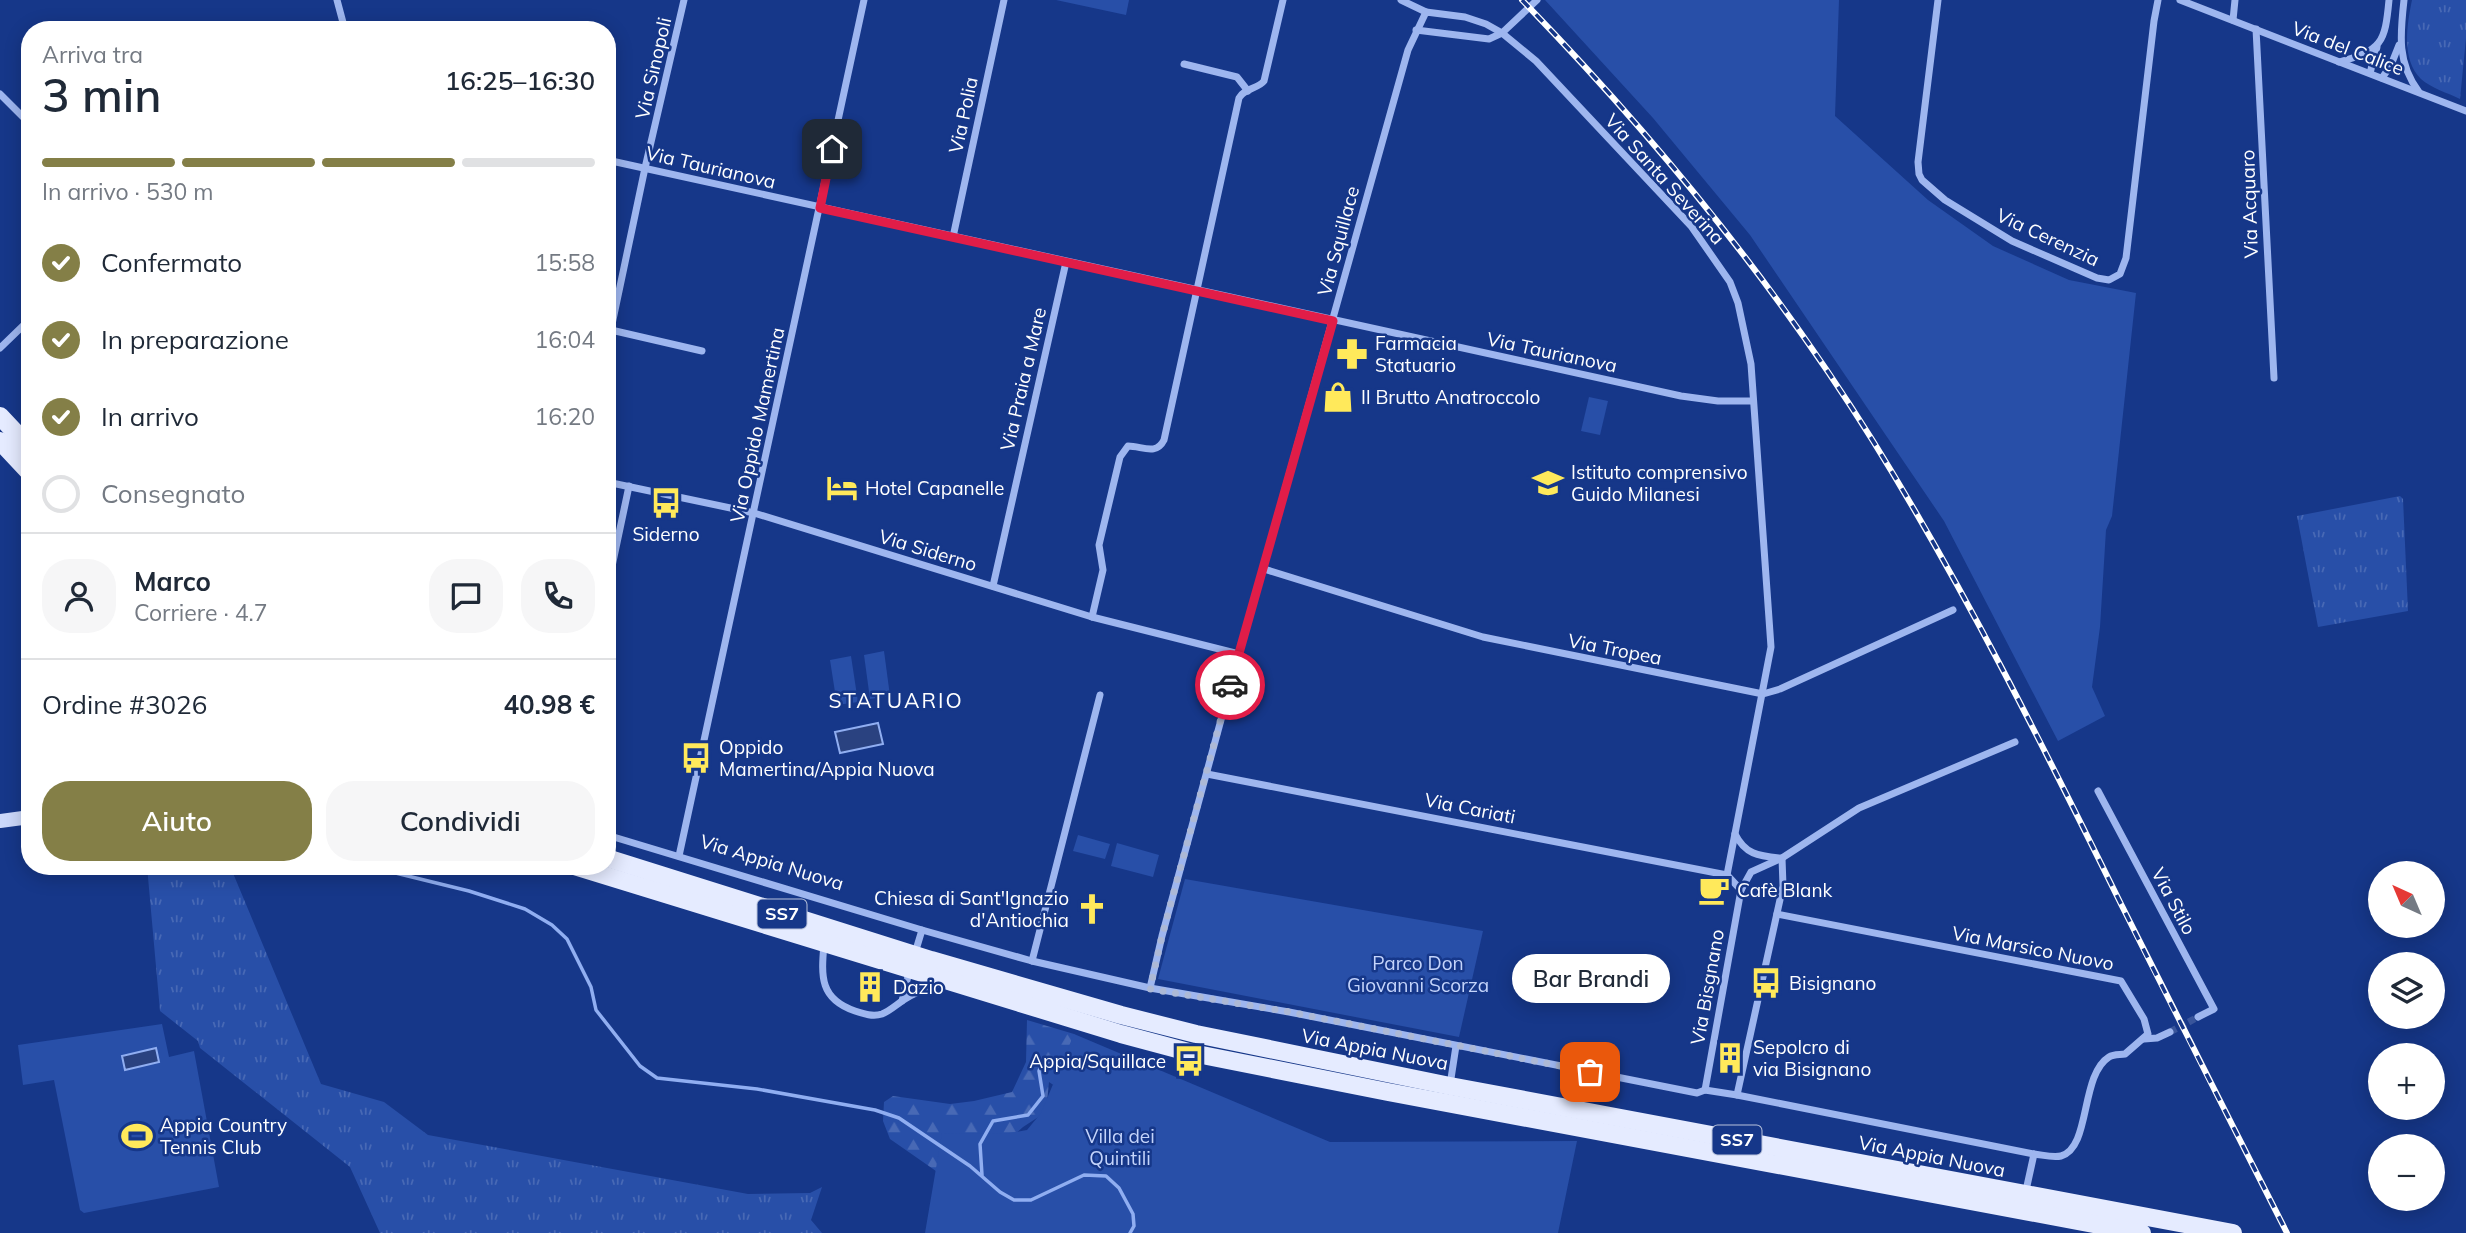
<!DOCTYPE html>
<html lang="it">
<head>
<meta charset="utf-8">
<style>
  body { margin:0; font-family:Mulish,sans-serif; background:#f6f6f7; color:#1f2937; height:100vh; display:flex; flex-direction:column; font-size:26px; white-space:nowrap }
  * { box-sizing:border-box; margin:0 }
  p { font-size:23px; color:#747a83 }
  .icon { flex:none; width:38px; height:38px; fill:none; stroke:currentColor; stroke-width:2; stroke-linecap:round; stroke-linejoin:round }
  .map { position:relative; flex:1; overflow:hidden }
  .side { position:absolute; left:21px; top:21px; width:595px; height:854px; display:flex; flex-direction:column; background:#fff; border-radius:28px; box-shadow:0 4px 18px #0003 }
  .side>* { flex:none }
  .needle { width:46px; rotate:316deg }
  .fabs { position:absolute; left:2368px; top:861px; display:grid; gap:14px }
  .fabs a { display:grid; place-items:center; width:77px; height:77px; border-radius:50%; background:#fff; box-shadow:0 4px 18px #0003; font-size:35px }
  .pin { position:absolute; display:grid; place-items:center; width:60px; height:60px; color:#fff; margin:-30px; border-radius:14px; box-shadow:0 4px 10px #0006 }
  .courier { position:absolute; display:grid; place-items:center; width:70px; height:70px; margin:-35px; border:5px solid #e11d48; border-radius:50%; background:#fff; color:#222; box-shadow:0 2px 9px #0007 }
  .bubble { position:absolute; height:49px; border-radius:24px; background:#fff; box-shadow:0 4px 18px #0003; font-size:23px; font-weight:600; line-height:49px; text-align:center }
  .headline em { font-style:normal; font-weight:600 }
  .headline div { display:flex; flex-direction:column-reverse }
  .headline { display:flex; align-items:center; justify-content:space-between; height:119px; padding:0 21px }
  h1 { font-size:46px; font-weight:600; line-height:52px }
  .bar { display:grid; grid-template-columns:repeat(4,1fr); gap:10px 7px; align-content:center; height:84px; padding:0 21px }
  .bar i { height:9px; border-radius:5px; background:#e0e1e3 }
  .bar .on { background:#847f47 }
  .bar p { grid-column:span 4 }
  .line { display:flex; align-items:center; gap:18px; padding:0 21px; border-top:2px solid #e0e1e3 }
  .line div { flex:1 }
  .round { display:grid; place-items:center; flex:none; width:74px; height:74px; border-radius:28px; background:#f6f6f7 }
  ol { padding:0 21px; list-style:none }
  li { display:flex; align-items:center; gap:21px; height:77px }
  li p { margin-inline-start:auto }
  li .icon { padding:7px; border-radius:50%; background:#847f47; color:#fff; stroke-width:4 }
  li:last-child { color:#747a83 }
  li i { width:38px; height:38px; border:4px solid #e0e1e3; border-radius:50% }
  .primary-button { display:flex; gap:14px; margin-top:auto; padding:14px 21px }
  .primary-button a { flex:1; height:80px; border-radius:28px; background:#847f47; color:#fff; font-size:28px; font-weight:600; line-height:80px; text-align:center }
  .primary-button a+a { background:#f6f6f7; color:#1f2937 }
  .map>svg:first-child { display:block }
  .grass { fill:url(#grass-tufts) }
  .forest { fill:url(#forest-firs) }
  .park { fill:#284fa8 }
  .water { fill:#2a4280; stroke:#90aef1; stroke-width:2 }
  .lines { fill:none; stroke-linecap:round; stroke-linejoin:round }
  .stream { stroke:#90aef1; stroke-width:3.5 }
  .minor-tunnel { stroke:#39559b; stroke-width:7; stroke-dasharray:7 3.5; stroke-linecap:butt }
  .minor { stroke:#9eb6ef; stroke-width:7 }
  .secondary { stroke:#cbd8fa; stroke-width:14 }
  .primary { stroke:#e5ebff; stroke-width:18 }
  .rail-casing { stroke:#fff; stroke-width:6 }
  .rail { stroke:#163789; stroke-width:3.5; stroke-dasharray:10; stroke-linecap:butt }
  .done { stroke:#adb9d6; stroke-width:7; stroke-dasharray:0 12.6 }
  .route { stroke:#e11d48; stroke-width:9 }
  .labels { text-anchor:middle; stroke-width:5; stroke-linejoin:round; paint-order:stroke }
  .shield { fill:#163789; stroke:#b9c3dc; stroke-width:2 }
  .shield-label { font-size:18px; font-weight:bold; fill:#fff }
  .street-label { font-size:19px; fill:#fff; stroke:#163789 }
  .poi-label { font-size:19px; fill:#fff; stroke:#163789; text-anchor:start }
  .park-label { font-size:19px; fill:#c4d4fb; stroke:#163789 }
  .neighbourhood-label { font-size:21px; letter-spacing:2px; fill:#fff; stroke:#163789 }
</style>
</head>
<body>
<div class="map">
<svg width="2466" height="1233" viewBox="0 0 2466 1233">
  <defs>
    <pattern id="grass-tufts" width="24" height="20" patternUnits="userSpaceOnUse" patternTransform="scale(1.75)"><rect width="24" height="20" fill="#284fa8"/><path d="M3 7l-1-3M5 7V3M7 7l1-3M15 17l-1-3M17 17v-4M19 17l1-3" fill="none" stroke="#4869b5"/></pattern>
    <pattern id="forest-firs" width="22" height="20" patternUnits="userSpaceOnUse" patternTransform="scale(1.75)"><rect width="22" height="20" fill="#284fa8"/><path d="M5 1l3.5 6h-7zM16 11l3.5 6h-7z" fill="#4869b5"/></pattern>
  </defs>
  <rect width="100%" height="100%" fill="#163789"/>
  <g class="grass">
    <path d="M 2412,0 L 2466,0 L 2466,38 L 2460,99 C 2448,93 2431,88 2421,79 C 2401,59 2407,25 2412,0 Z"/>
    <polygon points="2400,496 2403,499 2408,611 2318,627 2297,516"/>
    <polygon points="147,866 230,866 321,1084 384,1102 428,1135 748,1194 810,1193 822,1187 811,1220 822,1233 380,1233 350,1167 200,1048 198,1041 160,1011"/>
  </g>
  <polygon class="forest" points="1027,1020 1074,1034 1088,1057 1068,1095 1049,1082 1046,1112 1023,1127 997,1150 969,1194 890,1139 883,1121 884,1102 893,1096 950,1104 974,1101 1012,1092 1026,1062"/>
  <g class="park">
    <polygon points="1056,0 1129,0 1126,15"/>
    <polygon points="1545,0 1839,0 1835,116 1928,200 1993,246 2069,280 2136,293 2112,516 2106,530 2100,627 2092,687 2105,716 2058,741 1944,521 1750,235 1653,118"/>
    <polygon points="1589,397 1608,401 1600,435 1581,431"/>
    <polygon points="884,651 890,696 870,699 864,655"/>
    <polygon points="851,656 858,702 837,705 830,660"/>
    <polygon points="1078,835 1110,844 1105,859 1073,851"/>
    <polygon points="1117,843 1159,855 1153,877 1111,866"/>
    <polygon points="1185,879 1483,931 1459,1037 1158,979"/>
    <polygon points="162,1024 169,1057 194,1051 219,1187 84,1213 80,1210 54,1080 23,1085 18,1045"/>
    <polygon points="1074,1034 1330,1142 1577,1141 1558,1233 925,1233 942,1133 1004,1134 1027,1130 1041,1113"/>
  </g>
  <g class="water">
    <polygon points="878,723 883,744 840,753 835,732"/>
    <polygon points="156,1048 159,1062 125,1070 122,1056"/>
  </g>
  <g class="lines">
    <g class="stream">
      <polyline points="367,866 469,891 525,909 552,925 567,939 591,987 596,1010 640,1066 657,1078 757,1089 875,1110 899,1118 970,1166 1000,1192 1014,1200 1031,1200 1084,1175 1106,1176 1119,1188 1133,1214 1134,1226 1130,1233"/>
      <polyline points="982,1175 980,1144 993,1121 1028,1115 1043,1096 1039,1071 1041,1065 1053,1060"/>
    </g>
    <polyline class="minor-tunnel" points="2170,1032 2198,1017"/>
    <g class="minor">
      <polyline points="337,0 345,30"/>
      <polyline points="1401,0 1426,12"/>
      <polyline points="1938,0 1918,162 1919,174 1922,180 1945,200 2012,241 2097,278 2109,280 2120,274 2126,258 2154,21 2158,0"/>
      <polyline points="2180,0 2466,111"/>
      <path d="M 2404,0 C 2400,35 2397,63 2419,92"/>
      <polyline points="2233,20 2235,0"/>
      <polyline points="2256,29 2274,378"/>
      <polyline points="1416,30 1489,39 1502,33 1537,0"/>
      <path d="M 2339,62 C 2382,50 2385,43 2389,0"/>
      <polyline points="1184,64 1237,77 1248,91"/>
      <polyline points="2370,73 2377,47"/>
      <polyline points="2382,78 2391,65 2399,45"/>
      <polyline points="0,94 30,124"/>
      <polyline points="607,160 1681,396 1718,401 1753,401"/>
      <polyline points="953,237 1004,0"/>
      <polyline points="611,330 702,351"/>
      <polyline points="0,348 30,319"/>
      <polyline points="607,348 645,168 684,0"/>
      <polyline points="607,482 754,513 1092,617 1239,654"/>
      <polyline points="1264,569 1483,637 1763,694 1780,689 1953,610"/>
      <polyline points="993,586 1066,262"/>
      <polyline points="607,590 629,486"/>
      <path d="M 1092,617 L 1103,570 L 1099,545 L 1120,457 L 1128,446 C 1142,446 1156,456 1164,440 L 1239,98 C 1244,88 1258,89 1264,81 L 1283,0"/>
      <polyline points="1207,774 1727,875"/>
      <polyline points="2098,791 2214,1009 2198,1017"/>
      <path d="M 1735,834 C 1745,854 1758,856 1779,858"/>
      <path d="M 607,835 L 922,930 L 1032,961 L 1150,988 L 1289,1012 L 1697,1093 L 1705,1090 L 1737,1095 L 2034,1154 C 2043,1155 2053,1158 2061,1156 C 2091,1148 2080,1075 2109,1057 C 2114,1054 2120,1055 2125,1054 L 2148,1034 L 2144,1019 L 2121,981 L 1777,914"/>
      <polyline points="679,856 864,0"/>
      <polyline points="1727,875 1741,890"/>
      <path d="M 824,944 C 821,977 820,999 855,1011 C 864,1014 873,1017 882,1014 C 890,1011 897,1004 905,999 C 916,992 928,988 940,983"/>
      <polyline points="915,953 922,930"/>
      <polyline points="1032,961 1100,695"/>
      <polyline points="1150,988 1162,936 1239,654 1408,50 1426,12 1465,17 1486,24 1502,33 1536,61 1691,226 1730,282 1738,303 1751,364 1771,647 1727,875"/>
      <polyline points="902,1001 910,968"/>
      <polyline points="2144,1039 2157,1038 2170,1032"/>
      <polyline points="1450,1085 1456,1046"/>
      <polyline points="1705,1090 1741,890 1751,872 1782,858 1859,808 2015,742"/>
      <polyline points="1737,1095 1783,886 1782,858"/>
      <polyline points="2025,1195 2034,1154"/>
    </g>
    <polyline class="secondary" points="0,821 30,817"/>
    <g class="primary">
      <polyline points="0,416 30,448"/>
      <polyline points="0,441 30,473"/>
      <polyline points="607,858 931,960 1121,1015 1196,1034 1450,1086 2233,1233"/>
      <polyline points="574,866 1121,1034 1192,1053 1388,1092 2142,1233"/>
    </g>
    <defs>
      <path id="rail" d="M 1522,0 C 1653,135 1773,281 1873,441 C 1966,591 2044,748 2122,906 C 2176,1015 2232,1124 2287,1233"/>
    </defs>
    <use href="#rail" class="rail-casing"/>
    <use href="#rail" class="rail"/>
  </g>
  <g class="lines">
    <polyline class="done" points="1230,685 1162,936 1150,989 1290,1012 1590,1072"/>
    <polyline class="route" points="832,149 820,208 1333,321 1230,685"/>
  </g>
  <defs>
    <symbol id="pharmacy-bare" viewBox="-9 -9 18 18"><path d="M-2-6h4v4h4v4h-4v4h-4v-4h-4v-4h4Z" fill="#ffe95b" stroke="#163789" stroke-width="2.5" paint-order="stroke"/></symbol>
    <symbol id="shop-bare" viewBox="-9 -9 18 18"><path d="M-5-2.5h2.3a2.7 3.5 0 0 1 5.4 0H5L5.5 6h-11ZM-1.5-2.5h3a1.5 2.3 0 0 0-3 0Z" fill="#ffe95b" stroke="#163789" stroke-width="2.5" paint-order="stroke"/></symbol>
    <symbol id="school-bare" viewBox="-9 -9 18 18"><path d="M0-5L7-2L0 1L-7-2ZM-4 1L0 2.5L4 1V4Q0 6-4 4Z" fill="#ffe95b" stroke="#163789" stroke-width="2.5" paint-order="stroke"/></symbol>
    <symbol id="hotel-bare" viewBox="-9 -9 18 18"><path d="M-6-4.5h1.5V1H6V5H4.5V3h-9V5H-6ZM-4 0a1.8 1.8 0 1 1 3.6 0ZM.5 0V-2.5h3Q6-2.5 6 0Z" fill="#ffe95b" stroke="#163789" stroke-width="2.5" paint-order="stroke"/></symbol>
    <symbol id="bus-bare" viewBox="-9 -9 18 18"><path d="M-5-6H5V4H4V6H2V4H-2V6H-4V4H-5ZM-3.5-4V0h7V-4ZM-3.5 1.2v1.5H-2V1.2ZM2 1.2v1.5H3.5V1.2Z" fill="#ffe95b" stroke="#163789" stroke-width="2.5" paint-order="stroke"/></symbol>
    <symbol id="cafe-bare" viewBox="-9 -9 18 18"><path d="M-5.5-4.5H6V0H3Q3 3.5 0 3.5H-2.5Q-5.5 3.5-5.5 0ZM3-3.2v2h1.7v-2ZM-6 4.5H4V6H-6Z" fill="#ffe95b" stroke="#163789" stroke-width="2.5" paint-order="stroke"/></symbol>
    <symbol id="church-bare" viewBox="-9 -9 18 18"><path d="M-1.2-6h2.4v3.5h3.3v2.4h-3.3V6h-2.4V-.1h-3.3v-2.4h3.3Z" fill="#ffe95b" stroke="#163789" stroke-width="2.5" paint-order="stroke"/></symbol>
    <symbol id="building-bare" viewBox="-9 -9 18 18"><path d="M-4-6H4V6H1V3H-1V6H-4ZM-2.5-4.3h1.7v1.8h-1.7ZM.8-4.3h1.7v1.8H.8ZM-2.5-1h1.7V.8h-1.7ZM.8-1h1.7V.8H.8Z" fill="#ffe95b" stroke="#163789" stroke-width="2.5" paint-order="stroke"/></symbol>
    <symbol id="stadium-bare" viewBox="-9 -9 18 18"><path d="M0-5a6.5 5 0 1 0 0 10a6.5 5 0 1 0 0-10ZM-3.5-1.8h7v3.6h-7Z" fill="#ffe95b" stroke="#163789" stroke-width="2.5" paint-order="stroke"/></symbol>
  </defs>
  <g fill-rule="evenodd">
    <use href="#pharmacy-bare" x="1330" y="332" width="44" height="44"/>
    <use href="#shop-bare" x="1316" y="375" width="44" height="44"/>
    <use href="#school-bare" x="1526" y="461" width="44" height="44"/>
    <use href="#hotel-bare" x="820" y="466" width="44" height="44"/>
    <use href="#bus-bare" x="644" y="481" width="44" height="44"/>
    <use href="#bus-bare" x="674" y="736" width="44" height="44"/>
    <use href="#cafe-bare" x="1692" y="868" width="44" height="44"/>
    <use href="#church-bare" x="1070" y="887" width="44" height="44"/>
    <use href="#bus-bare" x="1744" y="961" width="44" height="44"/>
    <use href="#building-bare" x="848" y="965" width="44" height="44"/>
    <use href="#building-bare" x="1708" y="1036" width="44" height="44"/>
    <use href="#bus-bare" x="1167" y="1039" width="44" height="44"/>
    <use href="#stadium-bare" x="115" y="1114" width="44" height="44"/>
  </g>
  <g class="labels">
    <g class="shield">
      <rect x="757.5" y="899.5" width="49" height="29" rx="5"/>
      <rect x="1712.5" y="1125.5" width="49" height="29" rx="5"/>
    </g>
    <g class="shield-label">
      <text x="782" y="920">SS7</text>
      <text x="1737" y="1146">SS7</text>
    </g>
    <g class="street-label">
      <text transform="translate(2348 48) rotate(21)" y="7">Via del Calice</text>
      <text transform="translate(653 68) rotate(-77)" y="7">Via Sinopoli</text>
      <text transform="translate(963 115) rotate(-78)" y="7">Via Polia</text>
      <text transform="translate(711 167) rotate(13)" y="7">Via Taurianova</text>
      <text transform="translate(1665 179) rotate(48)" y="7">Via Santa Severina</text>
      <text transform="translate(2249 204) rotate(-92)" y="7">Via Acquaro</text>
      <text transform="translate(2048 237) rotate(25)" y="7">Via Cerenzia</text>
      <text transform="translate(1338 241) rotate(-75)" y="7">Via Squillace</text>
      <text transform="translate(1552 352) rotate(12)" y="7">Via Taurianova</text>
      <text transform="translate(1023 379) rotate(-77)" y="7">Via Praia a Mare</text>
      <text transform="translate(757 425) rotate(-78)" y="7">Via Oppido Mamertina</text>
      <text transform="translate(928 550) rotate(17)" y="7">Via Siderno</text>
      <text transform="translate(1615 649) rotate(11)" y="7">Via Tropea</text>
      <text transform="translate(1470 808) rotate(11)" y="7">Via Cariati</text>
      <text transform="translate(772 862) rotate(17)" y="7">Via Appia Nuova</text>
      <text transform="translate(2174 901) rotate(62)" y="7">Via Stilo</text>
      <text transform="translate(2033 948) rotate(11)" y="7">Via Marsico Nuovo</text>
      <text transform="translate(1707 987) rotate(-80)" y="7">Via Bisgnano</text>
      <text transform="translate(1375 1049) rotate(11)" y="7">Via Appia Nuova</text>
      <text transform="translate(1932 1156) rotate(11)" y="7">Via Appia Nuova</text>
    </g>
    <g class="poi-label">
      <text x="1375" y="350">Farmacia<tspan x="1375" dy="22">Statuario</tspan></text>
      <text x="1361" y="404">Il Brutto Anatroccolo</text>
      <text x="1571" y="479">Istituto comprensivo<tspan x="1571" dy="22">Guido Milanesi</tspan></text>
      <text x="865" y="495">Hotel Capanelle</text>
      <text x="666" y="541" text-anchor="middle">Siderno</text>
      <text x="719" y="754">Oppido<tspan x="719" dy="22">Mamertina/Appia Nuova</tspan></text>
      <text x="1737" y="897">Cafè Blank</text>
      <text x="1069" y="905" text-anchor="end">Chiesa di Sant'Ignazio<tspan x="1069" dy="22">d'Antiochia</tspan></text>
      <text x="1789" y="990">Bisignano</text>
      <text x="893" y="994">Dazio</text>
      <text x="1753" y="1054">Sepolcro di<tspan x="1753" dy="22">via Bisignano</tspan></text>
      <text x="1166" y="1068" text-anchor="end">Appia/Squillace</text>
      <text x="160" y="1132">Appia Country<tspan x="160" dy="22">Tennis Club</tspan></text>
    </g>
    <g class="park-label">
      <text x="1418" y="970">Parco Don<tspan x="1418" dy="22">Giovanni Scorza</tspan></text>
      <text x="1120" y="1143">Villa dei<tspan x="1120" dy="22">Quintili</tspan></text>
    </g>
    <g class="neighbourhood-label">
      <text x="896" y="708">STATUARIO</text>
    </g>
  </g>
</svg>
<div class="fabs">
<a><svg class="needle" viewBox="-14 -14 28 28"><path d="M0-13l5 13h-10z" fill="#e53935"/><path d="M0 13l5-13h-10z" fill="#747a83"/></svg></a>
<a><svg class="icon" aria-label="layers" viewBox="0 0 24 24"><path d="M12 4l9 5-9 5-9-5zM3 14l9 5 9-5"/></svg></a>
<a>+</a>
<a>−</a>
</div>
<div class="pin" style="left:1590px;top:1072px;background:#ea580c"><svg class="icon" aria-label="bag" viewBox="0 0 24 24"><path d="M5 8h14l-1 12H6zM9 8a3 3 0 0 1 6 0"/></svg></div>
<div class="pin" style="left:832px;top:149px;background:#1f2937"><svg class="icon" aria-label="home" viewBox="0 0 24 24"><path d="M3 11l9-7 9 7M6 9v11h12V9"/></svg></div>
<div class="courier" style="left:1230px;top:685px"><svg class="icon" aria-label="car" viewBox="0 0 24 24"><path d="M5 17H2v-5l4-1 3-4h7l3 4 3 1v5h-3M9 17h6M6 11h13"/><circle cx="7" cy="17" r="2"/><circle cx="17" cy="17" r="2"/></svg></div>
<div class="bubble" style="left:1512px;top:954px;width:158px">Bar Brandi</div>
<section class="side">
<div class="headline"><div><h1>3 min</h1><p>Arriva tra</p></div><em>16:25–16:30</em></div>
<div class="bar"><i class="on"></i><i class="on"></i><i class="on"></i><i></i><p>In arrivo · 530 m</p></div>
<ol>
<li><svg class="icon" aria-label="check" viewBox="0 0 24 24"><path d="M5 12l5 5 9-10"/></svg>Confermato<p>15:58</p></li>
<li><svg class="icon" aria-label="check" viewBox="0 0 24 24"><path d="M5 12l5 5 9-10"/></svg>In preparazione<p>16:04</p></li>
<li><svg class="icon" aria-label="check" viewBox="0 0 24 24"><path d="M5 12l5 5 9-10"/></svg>In arrivo<p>16:20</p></li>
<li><i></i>Consegnato</li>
</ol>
<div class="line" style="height:126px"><a class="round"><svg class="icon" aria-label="person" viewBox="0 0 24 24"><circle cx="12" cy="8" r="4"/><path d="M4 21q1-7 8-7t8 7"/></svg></a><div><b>Marco</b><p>Corriere · 4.7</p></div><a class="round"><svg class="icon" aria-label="chat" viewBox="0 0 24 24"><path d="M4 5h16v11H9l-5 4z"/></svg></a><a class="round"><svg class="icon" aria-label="phone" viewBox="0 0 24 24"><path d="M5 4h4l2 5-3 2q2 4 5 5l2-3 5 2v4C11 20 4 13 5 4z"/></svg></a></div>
<div class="line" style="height:91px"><div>Ordine #3026</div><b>40.98 €</b></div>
<div class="primary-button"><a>Aiuto</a><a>Condividi</a></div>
</section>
</div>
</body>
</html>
